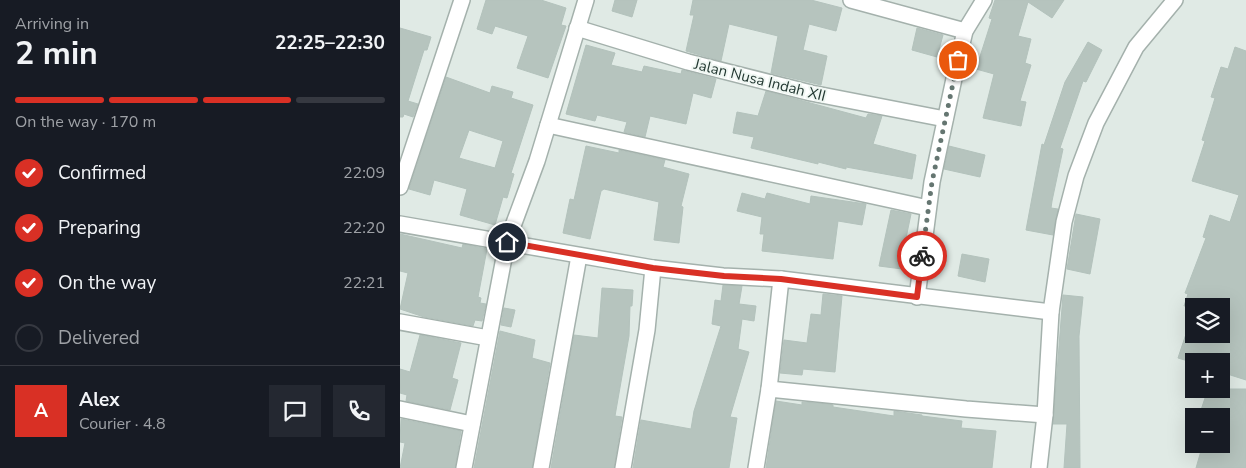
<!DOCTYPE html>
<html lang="en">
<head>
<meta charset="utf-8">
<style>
  body { margin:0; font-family:"Nunito Sans",sans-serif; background:#242831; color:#f1f3f6; height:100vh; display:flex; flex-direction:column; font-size:19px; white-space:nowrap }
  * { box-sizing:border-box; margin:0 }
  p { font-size:16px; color:#9ea1a6 }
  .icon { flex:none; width:28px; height:28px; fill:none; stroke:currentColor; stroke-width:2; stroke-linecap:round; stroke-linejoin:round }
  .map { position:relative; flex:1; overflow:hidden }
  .panel { display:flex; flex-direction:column; background:#171b24; width:400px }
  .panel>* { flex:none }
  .controls { position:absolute; left:785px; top:298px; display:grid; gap:10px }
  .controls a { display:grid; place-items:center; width:45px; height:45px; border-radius:0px; background:#171b24; box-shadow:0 5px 20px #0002; font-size:25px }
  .pin { position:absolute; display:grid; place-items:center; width:42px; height:42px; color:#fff; margin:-21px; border:2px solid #fff; border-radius:50%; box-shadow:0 1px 5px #0007 }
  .courier { position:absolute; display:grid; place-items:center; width:50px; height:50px; margin:-25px; border:4px solid #d93025; border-radius:50%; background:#fff; color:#222; box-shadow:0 1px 6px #0007 }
  .head em { font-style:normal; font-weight:700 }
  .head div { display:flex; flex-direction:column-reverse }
  .head { display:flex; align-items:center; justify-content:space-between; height:85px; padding:0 15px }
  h1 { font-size:32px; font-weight:700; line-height:38px }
  .bar { display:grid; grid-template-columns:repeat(4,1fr); gap:8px 5px; align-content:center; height:60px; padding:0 15px }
  .bar i { height:6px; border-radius:4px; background:#363941 }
  .bar .current { background:#d93025 }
  .bar p { grid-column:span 4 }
  .line { display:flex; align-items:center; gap:12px; padding:0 15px; border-top:1px solid #363941 }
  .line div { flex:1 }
  .round { display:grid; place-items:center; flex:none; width:52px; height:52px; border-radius:0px; background:#242831 }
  ol { padding:0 15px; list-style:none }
  li { display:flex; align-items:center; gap:15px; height:55px }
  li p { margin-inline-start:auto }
  li .icon { padding:5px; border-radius:50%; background:#d93025; color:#fff; stroke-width:4 }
  li:last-child { color:#9ea1a6 }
  li i { width:28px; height:28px; border:2px solid #363941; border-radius:50% }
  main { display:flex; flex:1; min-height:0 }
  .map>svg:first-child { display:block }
  .building { fill:#b6c4be; stroke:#b3c2bc; fill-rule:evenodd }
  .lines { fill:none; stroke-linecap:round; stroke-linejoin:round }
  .minor-casing { stroke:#a4b1ac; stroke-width:18 }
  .minor { stroke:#fff; stroke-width:15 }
  .done { stroke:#657671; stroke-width:5; stroke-dasharray:0 9 }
  .route { stroke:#d93025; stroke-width:6 }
  .labels { text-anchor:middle; stroke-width:4; stroke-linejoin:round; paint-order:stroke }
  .street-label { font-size:15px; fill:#233832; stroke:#f0f7f3 }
</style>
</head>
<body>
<main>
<section class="panel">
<div class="head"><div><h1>2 min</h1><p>Arriving in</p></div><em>22:25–22:30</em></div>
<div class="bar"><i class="current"></i><i class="current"></i><i class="current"></i><i></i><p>On the way · 170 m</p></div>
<ol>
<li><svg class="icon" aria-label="check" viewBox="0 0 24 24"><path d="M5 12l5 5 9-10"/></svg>Confirmed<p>22:09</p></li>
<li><svg class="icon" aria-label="check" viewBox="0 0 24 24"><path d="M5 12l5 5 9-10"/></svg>Preparing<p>22:20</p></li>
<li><svg class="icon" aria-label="check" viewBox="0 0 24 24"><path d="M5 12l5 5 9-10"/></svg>On the way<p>22:21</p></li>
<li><i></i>Delivered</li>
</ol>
<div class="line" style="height:90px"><b class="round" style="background:#d93025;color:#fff">A</b><div><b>Alex</b><p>Courier · 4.8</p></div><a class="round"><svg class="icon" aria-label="chat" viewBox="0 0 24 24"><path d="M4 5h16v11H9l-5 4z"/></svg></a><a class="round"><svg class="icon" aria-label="phone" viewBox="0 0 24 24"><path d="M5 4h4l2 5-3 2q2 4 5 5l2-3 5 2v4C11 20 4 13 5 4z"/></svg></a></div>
</section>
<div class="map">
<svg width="846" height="468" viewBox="0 0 846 468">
  <rect width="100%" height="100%" fill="#e0eae5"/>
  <g class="building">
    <polygon points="86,0 141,0 166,8 161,25 166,26 148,78 117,68 128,36 95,26 92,34 77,29"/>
    <polygon points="215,0 237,0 232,17 212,11"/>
    <polygon points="293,0 411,0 442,8 436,31 409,24 403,50 427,56 421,85 371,73 378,36 329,24 321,61 286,51 294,15 290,15"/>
    <polygon points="595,0 664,0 652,18 628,2 618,36 631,39 625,63 631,65 620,101 626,102 621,126 583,118 594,74 576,69 592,19 589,18"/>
    <polygon points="0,28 31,37 27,50 24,50 8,101 18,104 13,117 4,114 3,117 0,117"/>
    <polygon points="517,28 543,35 537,57 512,50"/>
    <polygon points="688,42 702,50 686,82 683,81 660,148 663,149 652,201 651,208 658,209 653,235 626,230 642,144 644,145 665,82"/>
    <polygon points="186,45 215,53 211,65 242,72 244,66 281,74 282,70 316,79 311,98 293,93 286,124 250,116 245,137 224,132 227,122 197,115 195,121 166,114"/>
    <polygon points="835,47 846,51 846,380 821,372 821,361 788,361 778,358 786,334 821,334 821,306 784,306 788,294 785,293 806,238 803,237 810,215 830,222 839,195 792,181 805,141 802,140 815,98 811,97 821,67 828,69"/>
    <path d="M 46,77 L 90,93 L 92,86 L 113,92 L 111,98 L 133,105 L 111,173 L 114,174 L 107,198 L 103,197 L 95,225 L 60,215 L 67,189 L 34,180 L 30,195 L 9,189 ZM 69,130 L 103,141 L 95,168 L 59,158 Z"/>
    <polygon points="366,91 466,118 468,114 482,116 473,144 516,155 512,179 446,167 446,169 418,162 418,164 351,148 354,137 333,133 337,112 358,116"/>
    <polygon points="186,146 219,153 219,150 265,160 263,167 289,174 281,206 283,207 279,243 254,240 259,202 204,189 201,191 190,239 163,233 170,199 174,200"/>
    <polygon points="549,146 585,155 580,177 544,169"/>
    <polygon points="342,193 365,199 367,193 410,204 411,196 466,204 462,225 438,221 433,259 362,251 364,234 360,234 362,217 337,211"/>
    <polygon points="491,210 511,214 505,243 507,243 502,269 479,266"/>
    <polygon points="676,214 700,219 690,274 667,269"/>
    <polygon points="0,234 62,248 63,244 87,249 78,297 81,298 80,303 86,304 82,321 75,320 73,326 24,317 0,309 8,273 0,271"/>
    <polygon points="562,254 589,259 585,282 558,276"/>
    <polygon points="323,285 342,286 339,304 356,306 354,321 342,319 338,349 349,352 330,417 337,418 329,468 233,468 241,420 291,429 294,411 321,326 312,324 315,300 321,301"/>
    <polygon points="202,288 233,290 232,306 230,306 229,336 215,416 222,417 214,468 151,468 174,335 198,338"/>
    <polygon points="423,294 442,296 435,372 403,369 402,375 380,373 384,340 407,343 411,314 421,315"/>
    <polygon points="663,295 683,297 679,336 680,468 664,468 667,424 653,424"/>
    <polygon points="104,308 115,310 111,327 101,325"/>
    <polygon points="100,331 135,340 132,358 150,363 132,468 74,468"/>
    <polygon points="20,335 61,343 52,378 58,380 50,410 6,401 7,395 0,393 0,369 10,372"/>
    <polygon points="808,389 846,389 846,468 796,468 803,444 821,444 821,416 799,416"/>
    <polygon points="376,401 402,405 402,402 429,404 433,405 433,407 494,416 494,411 522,415 522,416 562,421 561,428 596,431 592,468 366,468"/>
    <polygon points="1,419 61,431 55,468 0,468 5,443 0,442"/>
  </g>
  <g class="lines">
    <defs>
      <g id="minor">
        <polyline points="451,0 565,31"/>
        <polyline points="177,28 288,62 411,93 545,119"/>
        <polyline points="148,125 528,208"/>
        <polyline points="0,187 62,0"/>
        <polyline points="0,224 253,268 323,276 381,279 651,312"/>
        <polyline points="517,297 532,182 555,74 565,31 584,0"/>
        <polyline points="0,322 88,338"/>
        <polyline points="369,389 566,409 645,415"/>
        <polyline points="0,409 72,424"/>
        <polyline points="64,468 107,242 137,161 186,0"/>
        <polyline points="141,468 179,256"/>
        <polyline points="223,468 247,330 253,268"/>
        <polyline points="356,468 369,389 381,279"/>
        <polyline points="639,468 645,415 651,312 664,222 676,176 696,123 736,47 775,0"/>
      </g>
    </defs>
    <use href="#minor" class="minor-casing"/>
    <use href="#minor" class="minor"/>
  </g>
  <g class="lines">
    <polyline class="done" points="522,256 532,182 558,60"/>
    <polyline class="route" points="107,242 253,268 324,276 381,279 517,297 522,256"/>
  </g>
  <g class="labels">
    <g class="street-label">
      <text transform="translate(360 80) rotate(14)" y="5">Jalan Nusa Indah XII</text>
    </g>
  </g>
</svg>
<div class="controls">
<a><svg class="icon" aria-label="layers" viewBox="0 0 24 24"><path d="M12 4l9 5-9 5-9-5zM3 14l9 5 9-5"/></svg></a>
<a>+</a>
<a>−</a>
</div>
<div class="pin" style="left:558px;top:60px;background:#ea580c"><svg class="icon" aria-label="bag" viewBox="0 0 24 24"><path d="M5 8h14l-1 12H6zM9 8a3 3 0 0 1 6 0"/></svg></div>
<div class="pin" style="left:107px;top:242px;background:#1f2937"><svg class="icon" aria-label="home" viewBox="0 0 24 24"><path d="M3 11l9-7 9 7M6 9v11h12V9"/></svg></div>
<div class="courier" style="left:522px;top:256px"><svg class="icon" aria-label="bike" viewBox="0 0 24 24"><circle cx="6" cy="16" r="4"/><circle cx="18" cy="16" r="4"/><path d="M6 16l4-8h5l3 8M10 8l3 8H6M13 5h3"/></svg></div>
</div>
</main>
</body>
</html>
